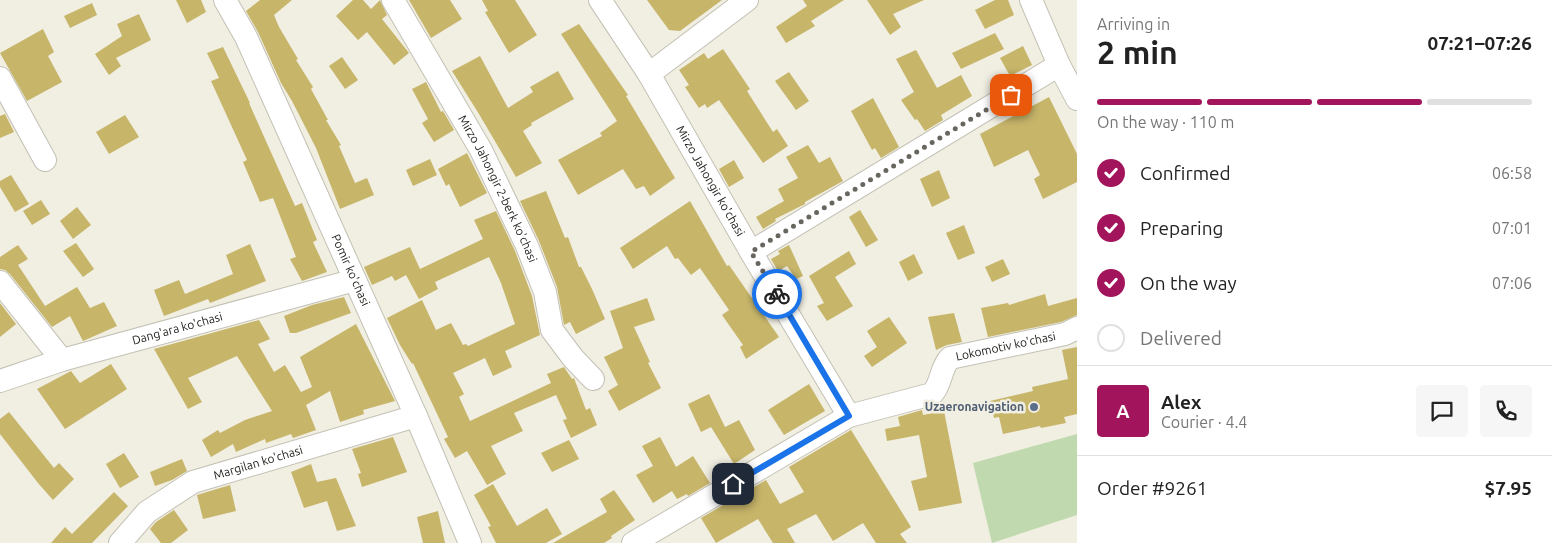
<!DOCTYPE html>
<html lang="en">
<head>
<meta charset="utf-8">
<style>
  body { margin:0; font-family:Ubuntu,sans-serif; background:#f6f6f6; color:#222; height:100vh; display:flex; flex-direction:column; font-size:19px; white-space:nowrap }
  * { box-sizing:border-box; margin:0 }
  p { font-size:16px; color:#767676 }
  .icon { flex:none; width:28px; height:28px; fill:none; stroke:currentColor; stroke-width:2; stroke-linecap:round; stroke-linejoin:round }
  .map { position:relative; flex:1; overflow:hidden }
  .panel { display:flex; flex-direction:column; background:#fff; width:475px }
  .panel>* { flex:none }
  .pin { position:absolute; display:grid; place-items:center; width:42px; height:42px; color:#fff; margin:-21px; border-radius:10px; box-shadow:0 2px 8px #0006 }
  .courier { position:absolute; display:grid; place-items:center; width:50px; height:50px; margin:-25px; border:4px solid #1a73e8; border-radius:50%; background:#fff; color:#222; box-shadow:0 1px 6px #0007 }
  .headline em { font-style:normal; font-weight:700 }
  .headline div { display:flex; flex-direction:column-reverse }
  .headline { display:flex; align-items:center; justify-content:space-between; height:85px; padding:0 20px }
  h1 { font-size:32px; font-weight:700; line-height:38px }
  .bar { display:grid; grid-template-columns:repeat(4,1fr); gap:8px 5px; align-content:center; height:60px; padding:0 20px }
  .bar i { height:6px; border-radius:4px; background:#e0e0e0 }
  .bar .active { background:#a2145b }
  .bar p { grid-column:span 4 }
  .line { display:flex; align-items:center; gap:12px; padding:0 20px; border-top:1px solid #e0e0e0 }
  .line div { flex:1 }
  .round { display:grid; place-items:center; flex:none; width:52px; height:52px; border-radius:5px; background:#f6f6f6 }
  ol { padding:0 20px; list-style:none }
  li { display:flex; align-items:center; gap:15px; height:55px }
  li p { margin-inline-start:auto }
  li .icon { padding:5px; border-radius:50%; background:#a2145b; color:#fff; stroke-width:4 }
  li:last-child { color:#767676 }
  li i { width:28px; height:28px; border:2px solid #e0e0e0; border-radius:50% }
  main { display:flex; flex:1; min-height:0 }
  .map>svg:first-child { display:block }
  .green { fill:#c0d9af }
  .building { fill:#c7b56a }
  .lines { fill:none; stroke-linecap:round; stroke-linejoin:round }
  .minor-casing { stroke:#c3c1b5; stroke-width:24 }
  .minor { stroke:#fff; stroke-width:22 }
  .done { stroke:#68665f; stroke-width:5; stroke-dasharray:0 9 }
  .route { stroke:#1a73e8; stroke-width:6 }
  .service-dot { fill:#5c6f8a; stroke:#f1eee2; stroke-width:2 }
  .labels { text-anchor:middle; stroke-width:5; stroke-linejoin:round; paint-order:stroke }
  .street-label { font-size:12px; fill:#1e1d19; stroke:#f1eee2 }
  .service-label { font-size:12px; font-weight:bold; fill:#4e5e75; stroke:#f1eee2; text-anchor:end }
</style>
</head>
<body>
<main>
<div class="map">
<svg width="1077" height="543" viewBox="0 0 1077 543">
  <rect width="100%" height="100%" fill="#f1eee2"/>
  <polygon class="green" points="1077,434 1077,515 992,543 973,463"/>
  <g class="building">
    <polygon points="176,0 201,0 206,12 187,23"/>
    <polygon points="260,0 292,0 274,15 279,27 298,59 296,60 313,87 311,89 328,120 326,120 341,145 339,146 355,183 367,178 374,195 340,209 316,148 292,101 281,83 258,32 246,11"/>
    <polygon points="353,0 363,0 371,9 380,0 387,15 382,19 409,53 394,65 367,32 358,40 336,16"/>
    <polygon points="409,0 450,0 462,19 431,38"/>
    <polygon points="482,0 515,0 537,35 509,53 485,12 488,11"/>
    <polygon points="647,0 722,0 680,31 669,30"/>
    <polygon points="803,0 844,0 811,21 815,26 786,43 776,27 807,6"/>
    <polygon points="867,0 924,0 893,14 901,27 890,35"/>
    <polygon points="995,0 1008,0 1014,15 985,29 975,10"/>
    <polygon points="92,3 97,15 70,28 64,16"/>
    <polygon points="139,14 151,40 116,58 121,66 109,75 95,54 122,36 117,24"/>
    <polygon points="579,24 628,95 626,96 675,178 650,196 644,186 636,189 623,169 578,195 558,160 602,136 600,133 617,121 561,34"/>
    <polygon points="43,29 54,52 48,56 62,82 27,101 0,53"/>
    <polygon points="995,33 1004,49 961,69 952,53"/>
    <polygon points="1023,46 1032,65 1010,76 1000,58"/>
    <polygon points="223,47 250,103 249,103 295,206 302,203 317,240 313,242 327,272 302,281 290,259 296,257 273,198 260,202 243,162 247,160 211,81 219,78 207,53"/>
    <polygon points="723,49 750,89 747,91 773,132 777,129 788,146 763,163 719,100 707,108 705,104 699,108 685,87 689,85 679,70 704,53 708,59"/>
    <polygon points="916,50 937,88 961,75 972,96 941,115 943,120 925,131 917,119 915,120 901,100 914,92 896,59"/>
    <polygon points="480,56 508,108 533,92 530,87 558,71 574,99 531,123 532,125 523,131 542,163 516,177 479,114 452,71"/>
    <polygon points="342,57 358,80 345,89 329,66"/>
    <polygon points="789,72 809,101 796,110 775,81"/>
    <polygon points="426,82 441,112 443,111 454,130 434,142 422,123 428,119 412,89"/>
    <polygon points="1049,97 1077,154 1077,182 1043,199 1034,179 1040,175 1028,150 994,167 980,134"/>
    <polygon points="873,98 899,147 881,158 875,148 872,150 851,111"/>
    <polygon points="5,114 14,132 0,138 0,116"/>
    <polygon points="125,115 139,137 109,154 96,132"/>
    <polygon points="808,145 819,163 830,157 843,181 805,202 805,204 775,219 776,221 763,229 756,217 784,201 778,189 798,178 786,157"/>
    <polygon points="467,153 487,193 460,207 449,184 446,186 438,169"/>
    <polygon points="430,159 437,175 413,186 406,170"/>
    <polygon points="734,160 744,178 729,187 719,169"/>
    <polygon points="939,170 950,198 932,207 920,179"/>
    <polygon points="11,175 29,204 15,212 0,187 0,181"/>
    <polygon points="546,191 565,238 568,237 579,267 581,267 592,289 605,319 576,334 570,322 564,325 557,287 539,241 520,201"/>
    <polygon points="41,200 50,214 32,225 23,211"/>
    <polygon points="690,201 727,266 729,265 779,337 746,359 740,347 743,345 722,315 729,310 700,268 691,275 678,258 675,259 667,246 633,269 620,248"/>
    <polygon points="77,207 91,225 73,239 60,221"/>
    <polygon points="860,210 878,240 866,247 849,217"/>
    <polygon points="496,211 515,251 532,296 540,335 505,351 512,367 493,376 485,358 453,373 464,394 459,397 470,421 551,383 547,374 564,367 572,379 574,378 586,410 590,408 597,425 571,438 563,420 567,419 556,395 514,413 523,431 491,446 506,474 487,485 467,451 455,458 444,439 448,437 413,363 412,364 400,345 387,318 422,300 436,330 451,323 463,345 466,344 468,346 515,324 501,283 489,257 435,282 438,289 419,299 406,275 395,281 392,276 372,285 364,267 410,247 420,269 483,239 474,220"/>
    <polygon points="964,225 975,253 958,260 946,233"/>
    <polygon points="76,243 94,269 83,277 63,251"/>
    <polygon points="250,244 266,281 210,303 208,299 164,316 154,290 179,280 185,294 233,274 226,255"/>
    <polygon points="18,245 28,259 18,265 45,306 77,287 90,308 104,302 117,326 83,341 70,316 52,327 10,274 5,270 0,269 0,257"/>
    <polygon points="789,245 803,276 796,279 787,266 778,271 771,259 780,254 778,251"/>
    <polygon points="849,251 856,264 835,277 853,306 827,321 817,306 824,303 809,276"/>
    <polygon points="914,254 923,273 908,281 899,262"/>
    <polygon points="1003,259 1010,274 992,282 985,267"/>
    <polygon points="1045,294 1048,306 1077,298 1077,315 1061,322 988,337 981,308 1008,303 1009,305"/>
    <polygon points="344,297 351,313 296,333 290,333 284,316 312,305"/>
    <polygon points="647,298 655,320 634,327 650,362 648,363 661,388 619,411 608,391 618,385 604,357 623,348 610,311"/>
    <polygon points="0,303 16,324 0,337"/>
    <polygon points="954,313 962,342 947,345 936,350 928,317"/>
    <polygon points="889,317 907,343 872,367 864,356 877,347 867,331"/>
    <polygon points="259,320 270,339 258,344 274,372 285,365 301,392 312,387 300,357 356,324 395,401 363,410 364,414 340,422 330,391 306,405 316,430 293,438 291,434 266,443 265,439 236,452 233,444 211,457 202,440 218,430 220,433 245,420 272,411 237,356 188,378 202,402 188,409 154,349"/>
    <polygon points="1077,347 1077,414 1064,417 1066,423 1041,428 1040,426 1003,434 999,417 994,418 990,401 1033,391 1032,387 1068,379 1062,350"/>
    <polygon points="111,364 127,389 65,429 37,389 71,371 80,383"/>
    <polygon points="809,384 825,411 784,435 768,410"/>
    <polygon points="709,394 725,427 739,420 755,450 734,464 711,427 701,432 688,404"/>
    <polygon points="922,410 923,415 944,411 962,503 919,511 911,481 927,477 919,435 887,441 885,429 900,426 898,417"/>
    <polygon points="9,412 54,468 59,463 74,479 53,500 38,483 0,434 0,419"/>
    <polygon points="851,430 911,527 900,534 907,543 876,543 863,523 833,541 816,514 787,529 795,543 773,543 758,519 716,543 701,518 766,480 780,504 804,492 789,467"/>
    <polygon points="393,437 407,472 362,487 358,474 361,473 352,449"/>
    <polygon points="660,437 676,467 693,456 710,483 688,496 687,494 677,499 672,491 653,503 636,475 653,466 642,446"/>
    <polygon points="569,440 579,459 552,472 541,453"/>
    <polygon points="124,453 139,477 120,488 106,464"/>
    <polygon points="182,459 187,471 172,480 155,486 150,472"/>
    <polygon points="311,464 317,482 336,478 356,526 337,531 327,501 304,508 291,472"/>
    <polygon points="493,484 517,526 547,508 562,534 546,543 496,543 488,527 491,526 474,495"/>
    <polygon points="230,485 236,511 203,519 197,495"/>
    <polygon points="614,490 635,520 611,536 612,538 604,543 553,543 607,512 600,499"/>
    <polygon points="114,492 128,506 92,543 51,543 65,527 72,534"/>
    <polygon points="174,510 188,530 171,543 161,543 150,529 156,522"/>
    <polygon points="438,511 445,543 423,543 417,517"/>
  </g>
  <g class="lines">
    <defs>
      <g id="minor">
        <path id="s1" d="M 225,0 L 246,37 L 416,416 L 470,543"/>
        <path id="s2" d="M 393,0 L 481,150 L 527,246 L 545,292 L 552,330 L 573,358 L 593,379"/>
        <path id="s3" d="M 600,0 L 649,74 L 751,252 L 849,416"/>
        <polyline points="1031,0 1059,65 1077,99"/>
        <polyline points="649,74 747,0"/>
        <polyline points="0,78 45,160"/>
        <polyline points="751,252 1059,65"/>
        <polyline points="0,282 62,360"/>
        <path id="s4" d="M 0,381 L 62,360 L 355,280"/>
        <path id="s5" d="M 120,543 L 147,512 L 193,482 L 416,416"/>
        <path id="s6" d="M 633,543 L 849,416 L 932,394 C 942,384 940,368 950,358 L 1065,334 L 1077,328"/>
      </g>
    </defs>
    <use href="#minor" class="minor-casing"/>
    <use href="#minor" class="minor"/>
  </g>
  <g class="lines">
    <polyline class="done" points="777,294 751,252 1011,95"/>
    <polyline class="route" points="733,484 849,416 777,294"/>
  </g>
  <circle class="service-dot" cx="1034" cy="407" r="5"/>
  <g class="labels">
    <g class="street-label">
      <text dy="4" stroke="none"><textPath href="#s3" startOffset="212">Mirzo Jahongir ko'chasi</textPath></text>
      <text dy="4" stroke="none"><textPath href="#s2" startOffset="216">Mirzo Jahongir 2-berk ko'chasi</textPath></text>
      <text dy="4" stroke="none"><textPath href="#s1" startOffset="298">Pomir ko'chasi</textPath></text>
      <text dy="4" stroke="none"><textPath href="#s4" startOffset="185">Dang'ara ko'chasi</textPath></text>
      <text dy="4" stroke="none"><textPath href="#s6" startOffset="434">Lokomotiv ko'chasi</textPath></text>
      <text dy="4" stroke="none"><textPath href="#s5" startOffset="164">Margilan ko'chasi</textPath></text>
    </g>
    <g class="service-label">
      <text x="1024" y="411">Uzaeronavigation</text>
    </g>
  </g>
</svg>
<div class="pin" style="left:1011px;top:95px;background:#ea580c"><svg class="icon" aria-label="bag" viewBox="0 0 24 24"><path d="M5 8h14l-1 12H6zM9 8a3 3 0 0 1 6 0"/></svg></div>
<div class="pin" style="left:733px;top:484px;background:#1f2937"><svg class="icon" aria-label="home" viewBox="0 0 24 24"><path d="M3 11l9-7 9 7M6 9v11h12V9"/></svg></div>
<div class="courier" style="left:777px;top:294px"><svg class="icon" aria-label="bike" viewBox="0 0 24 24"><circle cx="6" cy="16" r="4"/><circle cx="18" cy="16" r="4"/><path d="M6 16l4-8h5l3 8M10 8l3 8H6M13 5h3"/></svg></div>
</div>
<section class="panel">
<div class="headline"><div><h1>2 min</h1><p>Arriving in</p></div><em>07:21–07:26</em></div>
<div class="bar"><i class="active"></i><i class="active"></i><i class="active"></i><i></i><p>On the way · 110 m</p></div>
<ol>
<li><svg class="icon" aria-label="check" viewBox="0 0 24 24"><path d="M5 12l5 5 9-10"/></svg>Confirmed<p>06:58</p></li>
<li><svg class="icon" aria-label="check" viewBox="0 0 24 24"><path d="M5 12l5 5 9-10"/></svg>Preparing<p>07:01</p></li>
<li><svg class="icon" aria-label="check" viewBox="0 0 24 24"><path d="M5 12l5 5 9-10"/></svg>On the way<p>07:06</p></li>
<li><i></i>Delivered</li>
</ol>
<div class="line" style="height:90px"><b class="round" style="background:#a2145b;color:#fff">A</b><div><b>Alex</b><p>Courier · 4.4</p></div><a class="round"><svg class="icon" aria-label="chat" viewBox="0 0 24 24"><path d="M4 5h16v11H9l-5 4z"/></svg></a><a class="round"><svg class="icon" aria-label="phone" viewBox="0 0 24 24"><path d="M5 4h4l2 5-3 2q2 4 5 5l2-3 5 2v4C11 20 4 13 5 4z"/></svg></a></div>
<div class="line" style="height:65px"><div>Order #9261</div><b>$7.95</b></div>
</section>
</main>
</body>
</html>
